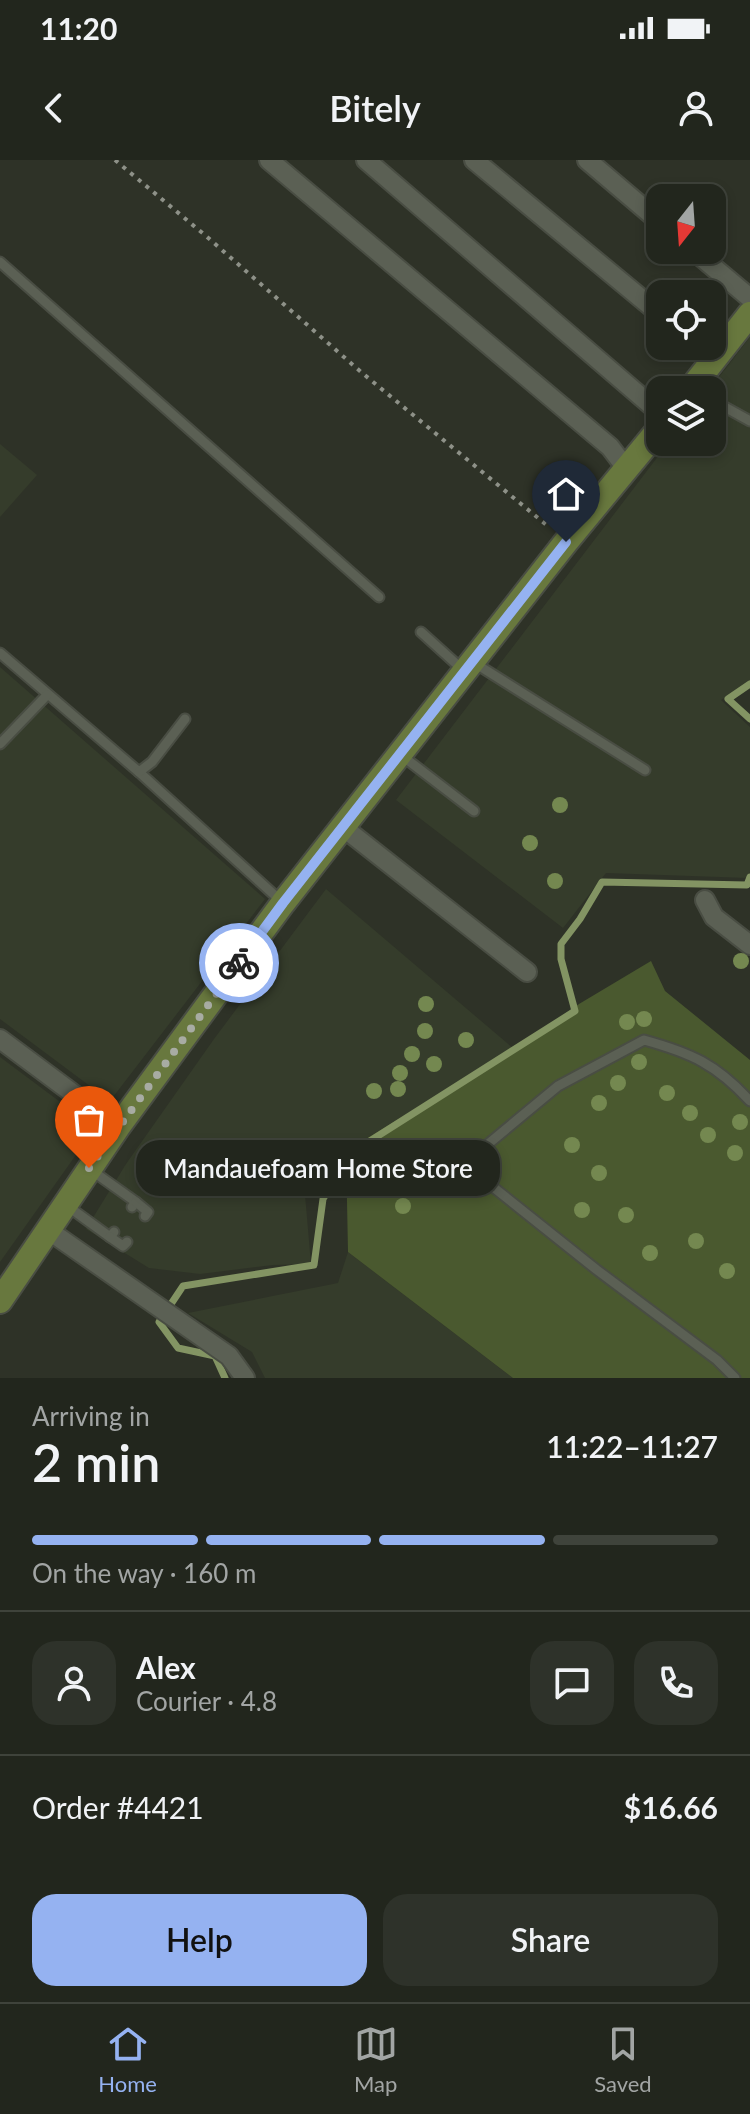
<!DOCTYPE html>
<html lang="en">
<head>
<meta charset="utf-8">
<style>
  body { margin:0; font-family:Lato,sans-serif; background:#2e322a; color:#f1f3f6; height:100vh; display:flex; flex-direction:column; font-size:30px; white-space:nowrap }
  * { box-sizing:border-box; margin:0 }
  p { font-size:26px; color:#a2a5a4 }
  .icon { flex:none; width:44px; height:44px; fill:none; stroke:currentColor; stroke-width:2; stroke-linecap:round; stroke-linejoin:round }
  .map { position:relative; height:1218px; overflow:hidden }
  .sheet { display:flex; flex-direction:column; background:#22261d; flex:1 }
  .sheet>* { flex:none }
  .needle { width:52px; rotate:197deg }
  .fabs { position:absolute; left:646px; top:24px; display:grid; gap:16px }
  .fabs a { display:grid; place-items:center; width:80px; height:80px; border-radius:16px; background:#22261d; box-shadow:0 4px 12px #0003,0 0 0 2px #3f433b; font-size:40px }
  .pin { position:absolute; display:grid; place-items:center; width:68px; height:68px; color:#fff; margin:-82px -34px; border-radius:50% 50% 50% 0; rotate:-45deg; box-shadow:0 0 8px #0007 }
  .pin .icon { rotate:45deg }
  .courier { position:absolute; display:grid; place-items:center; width:80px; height:80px; margin:-40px; border:6px solid #95b2f1; border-radius:50%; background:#fff; color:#222; box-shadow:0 2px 10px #0007 }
  .bubble { position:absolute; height:56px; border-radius:24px; background:#22261d; box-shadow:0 4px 12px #0003,0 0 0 2px #3f433b; font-size:26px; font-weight:600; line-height:56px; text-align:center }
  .overview em { font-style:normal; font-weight:600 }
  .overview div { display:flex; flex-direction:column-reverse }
  .overview { display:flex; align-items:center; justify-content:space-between; height:136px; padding:0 32px }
  h1 { font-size:52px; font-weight:600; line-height:60px }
  .bar { display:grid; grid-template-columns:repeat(4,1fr); gap:12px 8px; align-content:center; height:96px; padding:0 32px }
  .bar i { height:10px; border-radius:6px; background:#3f433b }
  .bar .active { background:#95b2f1 }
  .bar p { grid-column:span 4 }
  .line { display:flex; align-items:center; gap:20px; padding:0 32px; border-top:2px solid #3f433b }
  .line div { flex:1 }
  .round { display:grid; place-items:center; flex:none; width:84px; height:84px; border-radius:24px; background:#2e322a }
  .action { display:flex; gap:16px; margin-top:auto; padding:16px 32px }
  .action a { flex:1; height:92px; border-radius:24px; background:#95b2f1; color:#111; font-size:32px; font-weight:600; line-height:92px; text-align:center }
  .action a+a { background:#2e322a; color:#f1f3f6 }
  .status { display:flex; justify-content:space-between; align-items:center; height:56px; padding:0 40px; background:#22261d; direction:ltr }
  .status svg { height:22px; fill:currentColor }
  header { display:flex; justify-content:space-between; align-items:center; height:104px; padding:0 32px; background:#22261d; font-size:36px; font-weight:600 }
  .menu { display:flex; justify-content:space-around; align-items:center; height:112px; border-top:2px solid #3f433b; background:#22261d; font-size:22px; color:#a2a5a4 }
  .menu a { display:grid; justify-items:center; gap:4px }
  .menu .active { color:#95b2f1 }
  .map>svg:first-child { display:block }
  .built { fill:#353c2b }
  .green { fill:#4a592f }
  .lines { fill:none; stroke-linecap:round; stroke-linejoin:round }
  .stream { stroke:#839463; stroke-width:7 }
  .service-casing { stroke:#494d43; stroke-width:13 }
  .minor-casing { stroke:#494d43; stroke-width:22 }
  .secondary-casing { stroke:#494d43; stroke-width:28 }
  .path { stroke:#8e9188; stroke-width:4; stroke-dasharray:4 6; stroke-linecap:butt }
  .service { stroke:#5b6054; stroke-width:9 }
  .minor { stroke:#5b6054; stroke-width:18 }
  .secondary { stroke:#68783e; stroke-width:24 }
  .tree { fill:#748850 }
  .done { stroke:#a8aca3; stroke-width:8; stroke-dasharray:0 14.4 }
  .route { stroke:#95b2f1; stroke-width:10 }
</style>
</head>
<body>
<div class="status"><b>11:20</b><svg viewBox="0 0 49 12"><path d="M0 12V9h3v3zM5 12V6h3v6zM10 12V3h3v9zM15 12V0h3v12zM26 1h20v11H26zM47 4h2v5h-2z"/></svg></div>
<header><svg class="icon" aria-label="back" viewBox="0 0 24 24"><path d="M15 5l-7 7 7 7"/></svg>Bitely<svg class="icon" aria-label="person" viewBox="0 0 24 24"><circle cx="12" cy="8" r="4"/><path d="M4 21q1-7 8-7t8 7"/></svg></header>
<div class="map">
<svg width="750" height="1218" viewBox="0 0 750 1218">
  <rect width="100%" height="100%" fill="#2e3227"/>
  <g class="built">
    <polygon points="750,177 750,521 721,540 750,567 750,712 748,718 606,713 563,768 396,640 669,282 712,282 712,230 709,230"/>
    <polygon points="0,284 37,315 0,357"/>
    <polygon points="0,507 265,739 110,941 0,859"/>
    <polygon points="326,729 514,889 346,991 329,979 302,1000 311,1104 273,1105 200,1114 149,1108 86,1069 126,1004 214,879"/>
    <polygon points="0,897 95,968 0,1102"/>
    <polygon points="348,1092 513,1218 265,1218 252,1192 188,1153 338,1123"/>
  </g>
  <polygon class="green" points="651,801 665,831 750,900 750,1218 513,1218 348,1092 346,991 514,889 579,844"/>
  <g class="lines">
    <g class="stream">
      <polyline points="750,524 728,539 750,559"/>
      <polyline points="225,1218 215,1196 178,1188 159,1162 183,1126 314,1105 323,1039 351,993 575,851 561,799 561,784 580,759 602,722 747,725 750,717"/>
    </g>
    <defs>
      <g id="service">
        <polyline points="0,102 379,437"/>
        <polyline points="712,240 750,261"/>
        <polyline points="421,472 463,510"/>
        <polyline points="0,493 139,612 281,741"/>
        <polyline points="473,502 645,610"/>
        <polyline points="0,584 47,535"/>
        <polyline points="401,595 474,651"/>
        <polyline points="139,612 152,602 185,559"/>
        <polyline points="91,1010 136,1042 132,1047"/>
        <polyline points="136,1042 148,1052 145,1056"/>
        <polyline points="66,1045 110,1077 114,1072"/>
        <polyline points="110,1077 123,1086 127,1082"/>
        <path d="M 735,1218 L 717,1200 L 597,1110 L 478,1015 L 476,994 L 558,926 L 644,880 C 691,893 716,904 750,941"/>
      </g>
      <g id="minor">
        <polyline points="269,0 610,287 626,308"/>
        <polyline points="366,0 660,253"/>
        <polyline points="474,0 660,154"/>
        <polyline points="587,0 660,62"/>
        <polyline points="693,90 750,138"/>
        <polyline points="699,186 715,199"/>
        <polyline points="344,668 527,812"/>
        <polyline points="705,740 714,757 750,785"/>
        <polyline points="0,879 118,967"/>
        <polyline points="48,1070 229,1196 245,1218"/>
      </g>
      <g id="secondary">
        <polyline points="690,230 750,154"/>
        <polyline points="0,1141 118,967 283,743 566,382 660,268"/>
      </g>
    </defs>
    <use href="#service" class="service-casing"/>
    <use href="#minor" class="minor-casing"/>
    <use href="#secondary" class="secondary-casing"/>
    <polyline class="path" points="115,0 206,76 361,212 549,367"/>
    <use href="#service" class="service"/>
    <use href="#minor" class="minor"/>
    <use href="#secondary" class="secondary"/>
  </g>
  <g class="tree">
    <circle cx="560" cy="645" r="8"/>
    <circle cx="530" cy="683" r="8"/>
    <circle cx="555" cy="721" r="8"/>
    <circle cx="741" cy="801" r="8"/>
    <circle cx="426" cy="844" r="8"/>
    <circle cx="644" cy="859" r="8"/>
    <circle cx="627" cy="862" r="8"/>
    <circle cx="425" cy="871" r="8"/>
    <circle cx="466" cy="880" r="8"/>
    <circle cx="412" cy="894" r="8"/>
    <circle cx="639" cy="902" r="8"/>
    <circle cx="434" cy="904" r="8"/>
    <circle cx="400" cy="913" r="8"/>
    <circle cx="618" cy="923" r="8"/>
    <circle cx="398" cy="929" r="8"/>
    <circle cx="374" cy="931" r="8"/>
    <circle cx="667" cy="933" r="8"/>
    <circle cx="599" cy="943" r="8"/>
    <circle cx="690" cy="953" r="8"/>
    <circle cx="740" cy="962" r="8"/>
    <circle cx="708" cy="975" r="8"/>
    <circle cx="572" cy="985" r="8"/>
    <circle cx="735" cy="993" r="8"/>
    <circle cx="416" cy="1010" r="8"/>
    <circle cx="599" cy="1013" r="8"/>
    <circle cx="403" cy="1046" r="8"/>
    <circle cx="582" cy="1050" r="8"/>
    <circle cx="626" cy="1055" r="8"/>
    <circle cx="696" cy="1081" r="8"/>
    <circle cx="650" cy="1093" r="8"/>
    <circle cx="727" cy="1111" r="8"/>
  </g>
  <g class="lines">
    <polyline class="done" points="89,1008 239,803"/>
    <polyline class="route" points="239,803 283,743 566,382"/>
  </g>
</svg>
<div class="fabs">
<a><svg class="needle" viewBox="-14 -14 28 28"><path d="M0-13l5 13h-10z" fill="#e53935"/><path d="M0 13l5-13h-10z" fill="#a2a5a4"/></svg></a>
<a><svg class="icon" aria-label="locate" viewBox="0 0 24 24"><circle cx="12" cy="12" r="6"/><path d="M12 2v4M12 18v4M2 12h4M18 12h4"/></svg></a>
<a><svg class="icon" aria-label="layers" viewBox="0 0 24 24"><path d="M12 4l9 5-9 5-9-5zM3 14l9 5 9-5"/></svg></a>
</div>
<div class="pin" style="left:89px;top:1008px;background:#ea580c"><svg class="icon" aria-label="bag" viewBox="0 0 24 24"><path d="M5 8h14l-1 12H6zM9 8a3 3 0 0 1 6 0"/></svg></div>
<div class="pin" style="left:566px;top:382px;background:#1f2937"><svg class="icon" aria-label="home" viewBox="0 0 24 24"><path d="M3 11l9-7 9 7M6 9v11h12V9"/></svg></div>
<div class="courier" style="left:239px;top:803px"><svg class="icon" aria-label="bike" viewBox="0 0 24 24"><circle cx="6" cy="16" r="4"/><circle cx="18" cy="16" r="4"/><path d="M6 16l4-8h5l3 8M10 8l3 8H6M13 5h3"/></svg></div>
<div class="bubble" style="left:136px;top:980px;width:364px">Mandauefoam Home Store</div>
</div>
<section class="sheet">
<div class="overview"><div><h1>2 min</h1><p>Arriving in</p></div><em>11:22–11:27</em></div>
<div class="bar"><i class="active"></i><i class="active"></i><i class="active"></i><i></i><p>On the way · 160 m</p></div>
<div class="line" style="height:144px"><a class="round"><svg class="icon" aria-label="person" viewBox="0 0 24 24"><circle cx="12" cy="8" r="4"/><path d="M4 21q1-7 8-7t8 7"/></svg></a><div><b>Alex</b><p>Courier · 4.8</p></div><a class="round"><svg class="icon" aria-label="chat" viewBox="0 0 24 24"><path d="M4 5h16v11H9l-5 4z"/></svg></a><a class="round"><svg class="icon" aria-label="phone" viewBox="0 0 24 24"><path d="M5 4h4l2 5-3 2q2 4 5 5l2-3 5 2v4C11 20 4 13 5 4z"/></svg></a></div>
<div class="line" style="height:104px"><div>Order #4421</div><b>$16.66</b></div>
<div class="action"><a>Help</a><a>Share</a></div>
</section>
<nav class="menu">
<a class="active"><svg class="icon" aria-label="home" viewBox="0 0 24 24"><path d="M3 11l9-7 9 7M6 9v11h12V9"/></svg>Home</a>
<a><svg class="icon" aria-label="map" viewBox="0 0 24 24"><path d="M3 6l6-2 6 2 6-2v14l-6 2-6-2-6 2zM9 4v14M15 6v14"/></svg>Map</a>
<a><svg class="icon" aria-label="saved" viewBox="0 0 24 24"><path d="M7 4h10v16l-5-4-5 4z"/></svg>Saved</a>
</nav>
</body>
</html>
